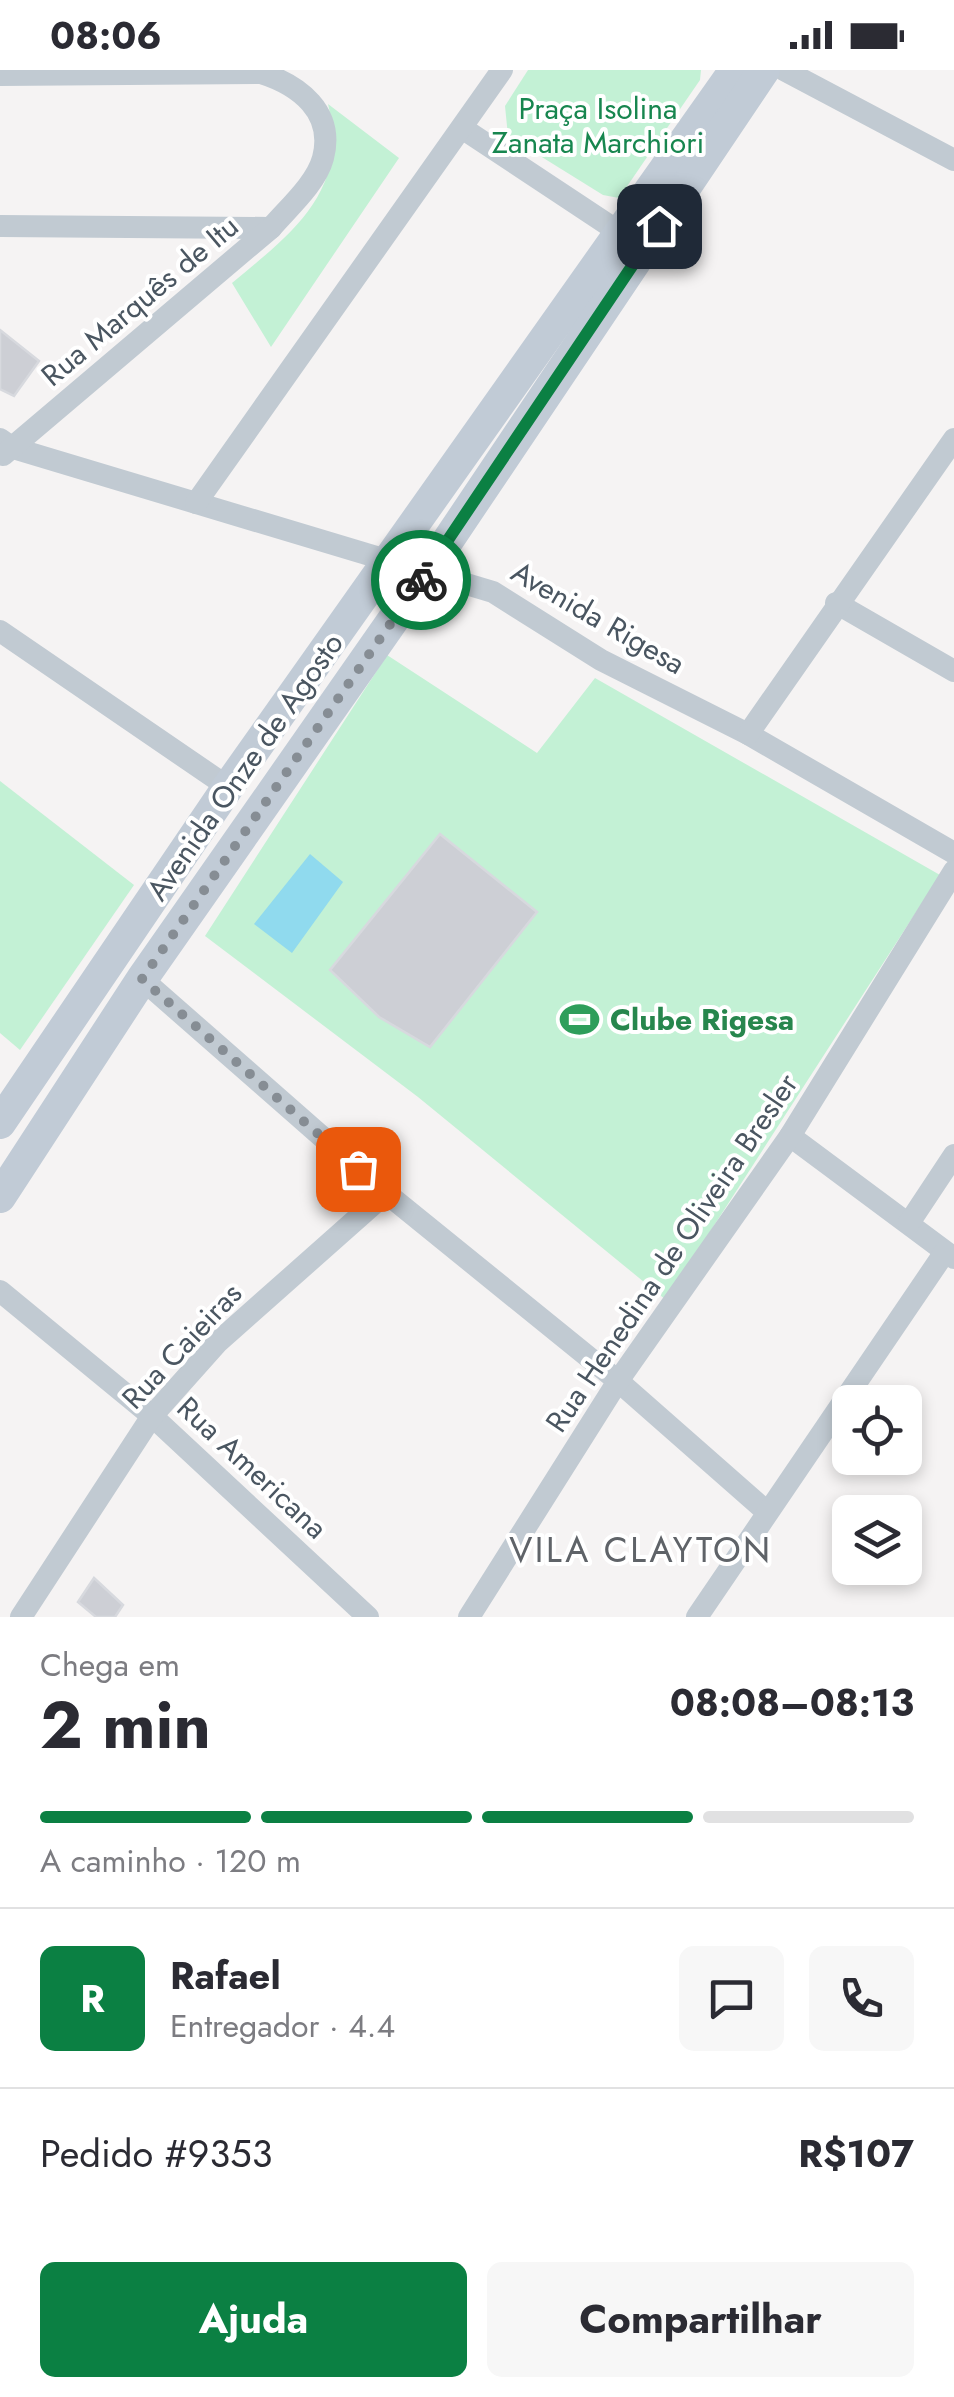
<!DOCTYPE html>
<html lang="pt">
<head>
<meta charset="utf-8">
<style>
  body { margin:0; font-family:Jost,sans-serif; background:#f7f7f7; color:#2b2b33; height:100vh; display:flex; flex-direction:column; font-size:38px; white-space:nowrap }
  * { box-sizing:border-box; margin:0 }
  p { font-size:32px; color:#7c7c81 }
  .icon { flex:none; width:55px; height:55px; fill:none; stroke:currentColor; stroke-width:2; stroke-linecap:round; stroke-linejoin:round }
  .map { position:relative; height:1547px; overflow:hidden }
  .sheet { display:flex; flex-direction:column; background:#fff; flex:1 }
  .sheet>* { flex:none }
  .controls { position:absolute; left:832px; top:1315px; display:grid; gap:20px }
  .controls a { display:grid; place-items:center; width:90px; height:90px; border-radius:15px; background:#fff; box-shadow:0 5px 15px #0003; font-size:50px }
  .pin { position:absolute; display:grid; place-items:center; width:85px; height:85px; color:#fff; margin:-42px; border-radius:20px; box-shadow:0 5px 15px #0006 }
  .courier { position:absolute; display:grid; place-items:center; width:100px; height:100px; margin:-50px; border:8px solid #0b8043; border-radius:50%; background:#fff; color:#222; box-shadow:0 2px 12px #0007 }
  .headline em { font-style:normal; font-weight:700 }
  .headline div { display:flex; flex-direction:column-reverse }
  .headline { display:flex; align-items:center; justify-content:space-between; height:170px; padding:0 40px }
  h1 { font-size:65px; font-weight:700; line-height:75px }
  .bar { display:grid; grid-template-columns:repeat(4,1fr); gap:15px 10px; align-content:center; height:120px; padding:0 40px }
  .bar i { height:12px; border-radius:8px; background:#e1e1e2 }
  .bar .current { background:#0b8043 }
  .bar p { grid-column:span 4 }
  .line { display:flex; align-items:center; gap:25px; padding:0 40px; border-top:2px solid #e1e1e2 }
  .line div { flex:1 }
  .round { display:grid; place-items:center; flex:none; width:105px; height:105px; border-radius:15px; background:#f7f7f7 }
  .cta { display:flex; gap:20px; margin-top:auto; padding:20px 40px }
  .cta a { flex:1; height:115px; border-radius:15px; background:#0b8043; color:#fff; font-size:40px; font-weight:700; line-height:115px; text-align:center }
  .cta a+a { background:#f7f7f7; color:#2b2b33 }
  .status { display:flex; justify-content:space-between; align-items:center; height:70px; padding:0 50px; background:#fff; direction:ltr }
  .status svg { height:28px; fill:currentColor }
  .map>svg:first-child { display:block }
  .green { fill:#c3f1d5 }
  .water { fill:#90daee }
  .building { fill:#cdcfd5; stroke:#d7d9de; stroke-width:2.5 }
  .lines { fill:none; stroke-linecap:round; stroke-linejoin:round }
  .minor { stroke:#c1cad2; stroke-width:22 }
  .secondary { stroke:#c1cbd6; stroke-width:32 }
  .done { stroke:#868d94; stroke-width:10; stroke-dasharray:0 18 }
  .route { stroke:#0b8043; stroke-width:12 }
  .labels { text-anchor:middle; stroke-width:8; stroke-linejoin:round; paint-order:stroke }
  .park-label { font-size:30px; fill:#17864f; stroke:#fff }
  .street-label { font-size:30px; fill:#4a5661; stroke:#fff }
  .leisure-label { font-size:30px; font-weight:bold; fill:#27864d; stroke:#fff; text-anchor:start }
  .quarter-label { font-size:35px; letter-spacing:2.5px; fill:#5f6368; stroke:#fff }
</style>
</head>
<body>
<div class="status"><b>08:06</b><svg viewBox="0 0 49 12"><path d="M0 12V9h3v3zM5 12V6h3v6zM10 12V3h3v9zM15 12V0h3v12zM26 1h20v11H26zM47 4h2v5h-2z"/></svg></div>
<div class="map">
<svg width="954" height="1547" viewBox="0 0 954 1547">
  <rect width="100%" height="100%" fill="#f5f3f3"/>
  <g class="green">
    <polygon points="528,0 701,0 700,10 619,128 603,125 508,66 505,36"/>
    <path d="M 328,34 L 399,88 L 271,277 L 232,213 C 292,163 350,121 328,34 Z"/>
    <polygon points="387,585 537,683 595,608 940,805 666,1230 418,1027 205,866"/>
    <polygon points="0,711 134,815 20,980 0,963"/>
  </g>
  <polygon class="water" points="310,784 343,812 292,883 254,854"/>
  <g class="building">
    <polygon points="0,260 39,291 14,326 0,319"/>
    <polygon points="440,764 537,842 430,977 379,947 330,900"/>
    <polygon points="94,1508 123,1535 115,1547 96,1547 78,1532"/>
  </g>
  <g class="lines">
    <g class="minor">
      <polyline points="784,0 954,90"/>
      <path d="M 0,5 L 261,3 C 299,15 335,42 323,88 C 316,114 288,138 271,158 L 0,156"/>
      <polyline points="462,58 619,162"/>
      <polyline points="0,369 13,378 493,522 601,590 748,664 954,783"/>
      <polyline points="3,385 271,158"/>
      <polyline points="196,433 502,0"/>
      <polyline points="836,533 954,601"/>
      <polyline points="0,561 228,717"/>
      <polyline points="748,664 954,369"/>
      <polyline points="142,909 386,1123 618,1311 767,1442"/>
      <polyline points="790,1066 954,1188"/>
      <polyline points="909,1153 954,1085"/>
      <polyline points="0,1221 152,1346 368,1547"/>
      <polyline points="21,1547 152,1346 218,1272 386,1123"/>
      <polyline points="469,1547 618,1311 790,1066 954,801"/>
      <polyline points="697,1547 945,1182"/>
    </g>
    <g class="secondary">
      <polyline points="0,1053 228,717 735,0"/>
      <polyline points="0,1127 142,909 428,500 764,0"/>
    </g>
  </g>
  <g class="lines">
    <polyline class="done" points="358,1099 142,909 421,510"/>
    <polyline class="route" points="421,510 659,156"/>
  </g>
  <defs>
    <symbol id="stadium-bare" viewBox="-9 -9 18 18"><path d="M0-5a6.5 5 0 1 0 0 10a6.5 5 0 1 0 0-10ZM-3.5-1.8h7v3.6h-7Z" fill="#2e9e5b" stroke="#fff" stroke-width="2.5" paint-order="stroke"/></symbol>
  </defs>
  <g fill-rule="evenodd">
    <use href="#stadium-bare" x="552" y="922" width="55" height="55"/>
  </g>
  <g class="labels">
    <g class="park-label">
      <text x="598" y="49">Praça Isolina<tspan x="598" dy="34">Zanata Marchiori</tspan></text>
    </g>
    <g class="street-label">
      <text transform="translate(140 231) rotate(-40)" y="10">Rua Marquês de Itu</text>
      <text transform="translate(598 548) rotate(30)" y="10">Avenida Rigesa</text>
      <text transform="translate(245 697) rotate(-55)" y="10">Avenida Onze de Agosto</text>
      <text transform="translate(672 1183) rotate(-56)" y="10">Rua Henedina de Oliveira Bresler</text>
      <text transform="translate(182 1276) rotate(-47)" y="10">Rua Caieiras</text>
      <text transform="translate(252 1398) rotate(43)" y="10">Rua Americana</text>
    </g>
    <g class="leisure-label">
      <text x="610" y="960">Clube Rigesa</text>
    </g>
    <g class="quarter-label">
      <text x="641" y="1492">VILA CLAYTON</text>
    </g>
  </g>
</svg>
<div class="controls">
<a><svg class="icon" aria-label="locate" viewBox="0 0 24 24"><circle cx="12" cy="12" r="6"/><path d="M12 2v4M12 18v4M2 12h4M18 12h4"/></svg></a>
<a><svg class="icon" aria-label="layers" viewBox="0 0 24 24"><path d="M12 4l9 5-9 5-9-5zM3 14l9 5 9-5"/></svg></a>
</div>
<div class="pin" style="left:358px;top:1099px;background:#ea580c"><svg class="icon" aria-label="bag" viewBox="0 0 24 24"><path d="M5 8h14l-1 12H6zM9 8a3 3 0 0 1 6 0"/></svg></div>
<div class="pin" style="left:659px;top:156px;background:#1f2937"><svg class="icon" aria-label="home" viewBox="0 0 24 24"><path d="M3 11l9-7 9 7M6 9v11h12V9"/></svg></div>
<div class="courier" style="left:421px;top:510px"><svg class="icon" aria-label="bike" viewBox="0 0 24 24"><circle cx="6" cy="16" r="4"/><circle cx="18" cy="16" r="4"/><path d="M6 16l4-8h5l3 8M10 8l3 8H6M13 5h3"/></svg></div>
</div>
<section class="sheet">
<div class="headline"><div><h1>2 min</h1><p>Chega em</p></div><em>08:08–08:13</em></div>
<div class="bar"><i class="current"></i><i class="current"></i><i class="current"></i><i></i><p>A caminho · 120 m</p></div>
<div class="line" style="height:180px"><b class="round" style="background:#0b8043;color:#fff">R</b><div><b>Rafael</b><p>Entregador · 4.4</p></div><a class="round"><svg class="icon" aria-label="chat" viewBox="0 0 24 24"><path d="M4 5h16v11H9l-5 4z"/></svg></a><a class="round"><svg class="icon" aria-label="phone" viewBox="0 0 24 24"><path d="M5 4h4l2 5-3 2q2 4 5 5l2-3 5 2v4C11 20 4 13 5 4z"/></svg></a></div>
<div class="line" style="height:130px"><div>Pedido #9353</div><b>R$107</b></div>
<div class="cta"><a>Ajuda</a><a>Compartilhar</a></div>
</section>
</body>
</html>
